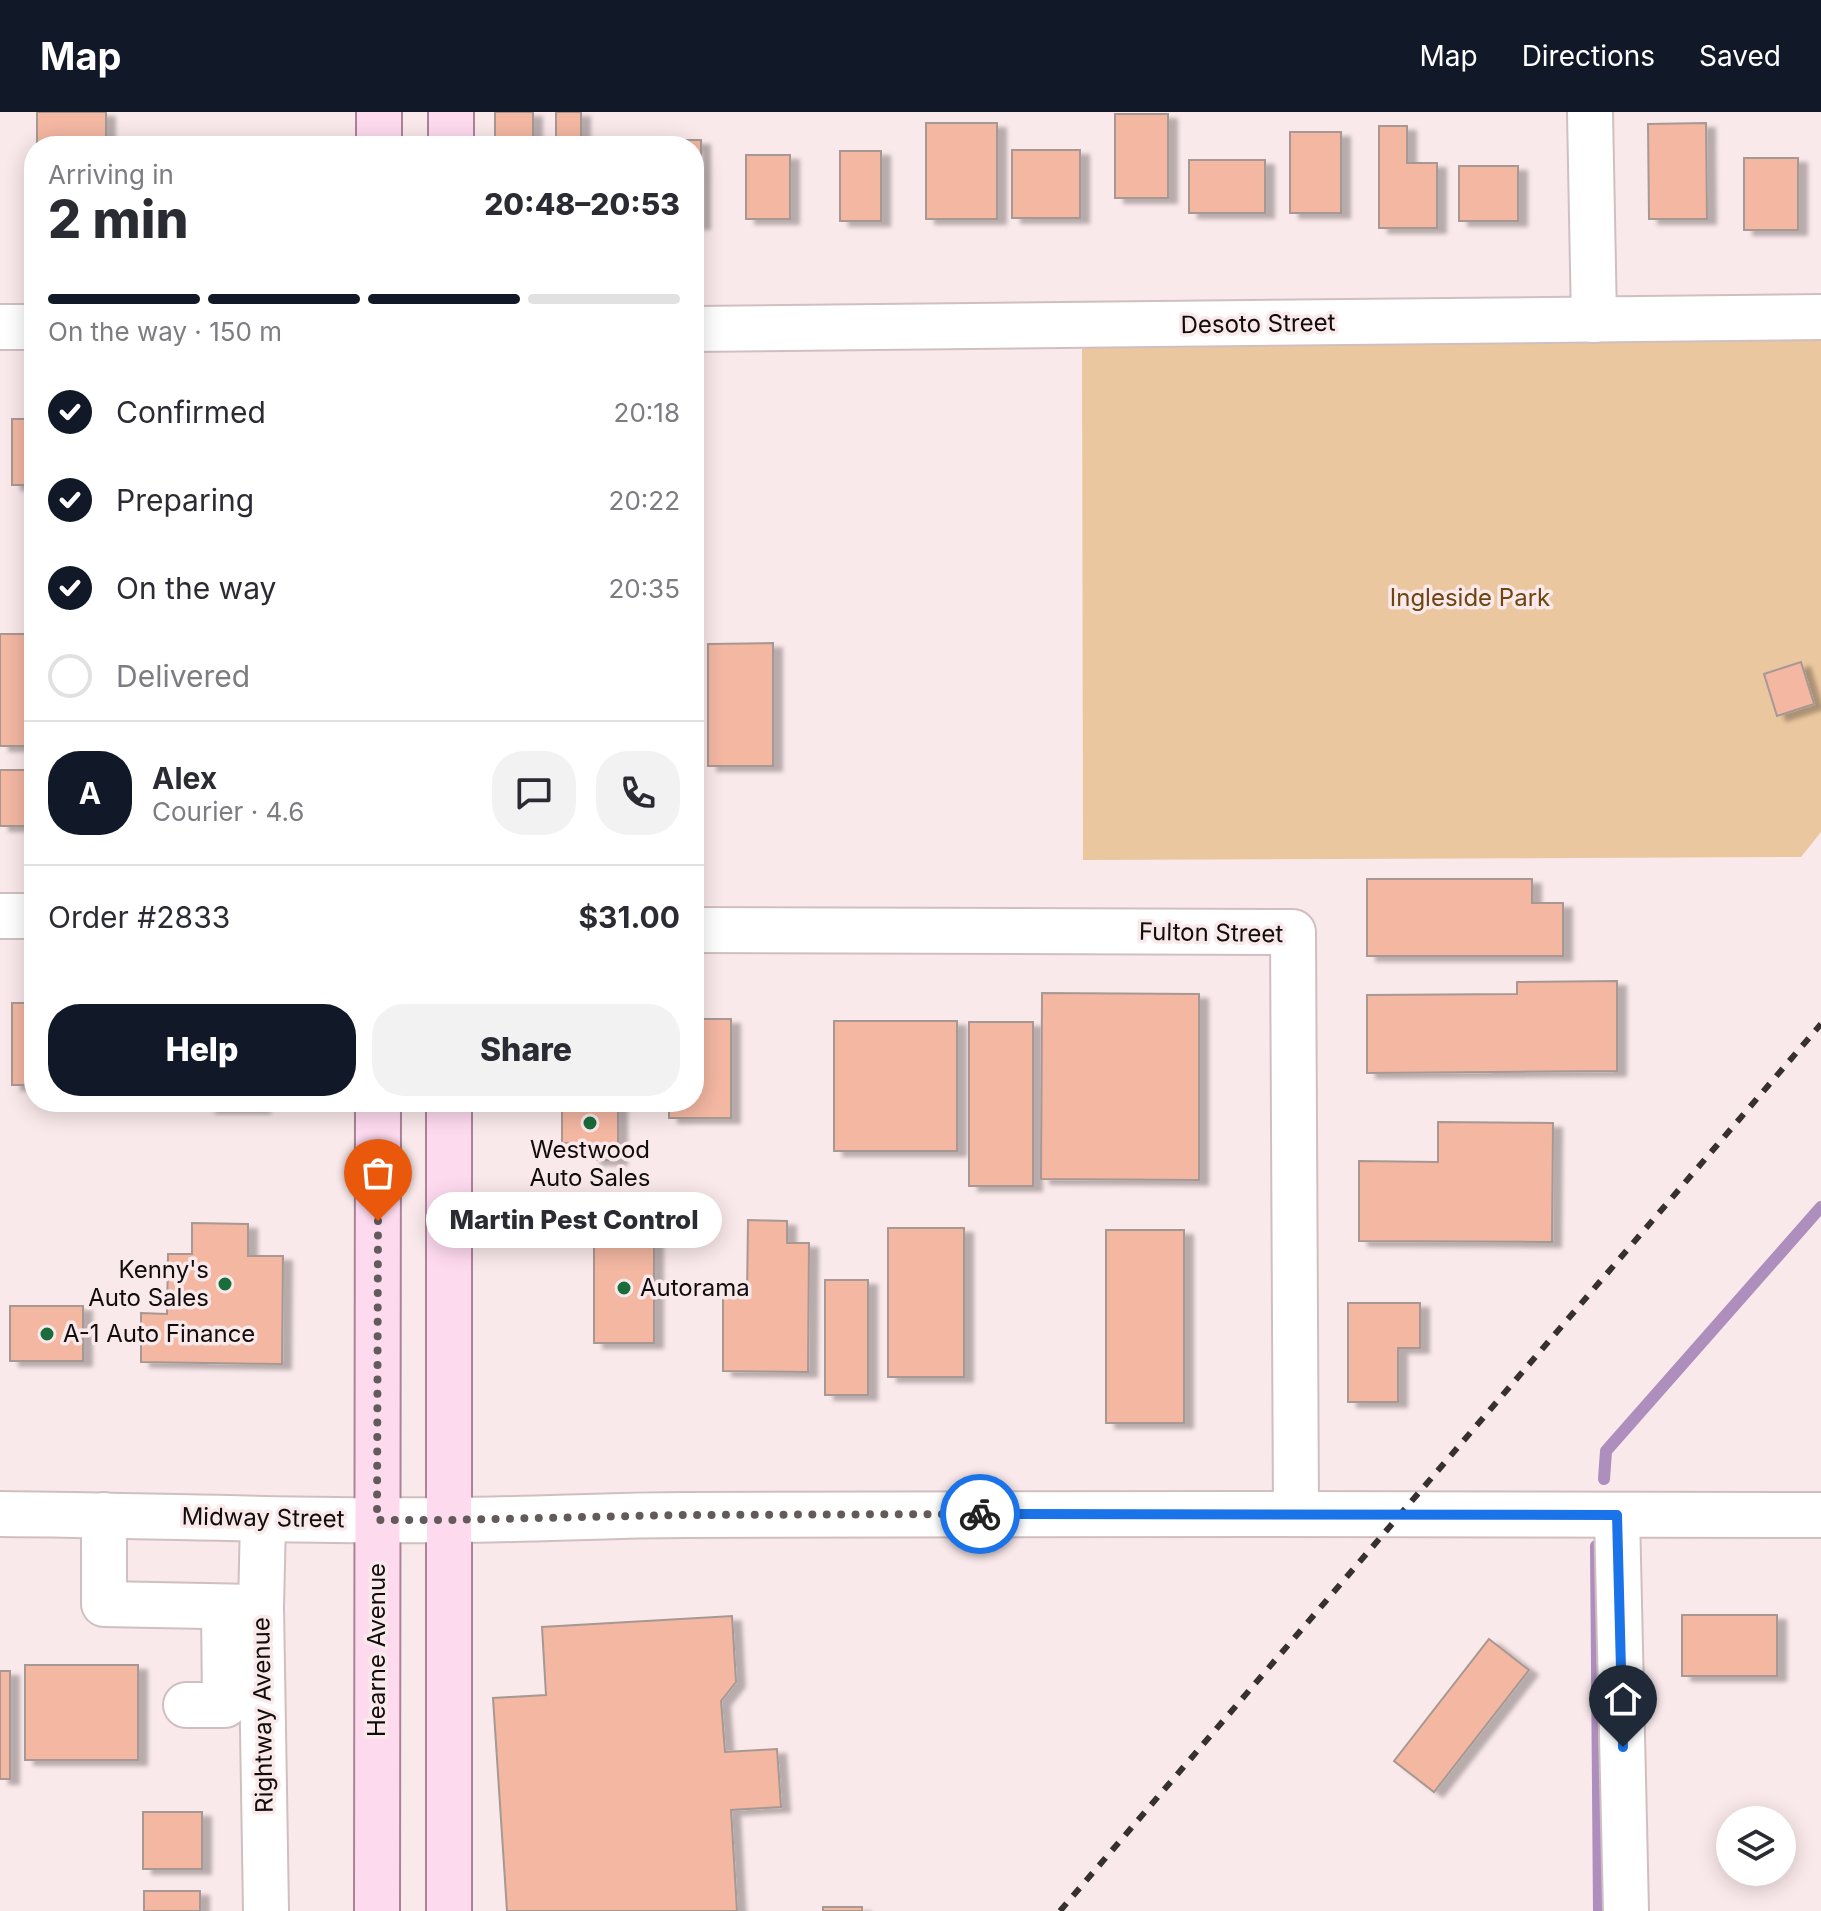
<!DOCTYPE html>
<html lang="en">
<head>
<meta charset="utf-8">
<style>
  body { margin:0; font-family:Inter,sans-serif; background:#f2f2f3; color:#2b2b33; height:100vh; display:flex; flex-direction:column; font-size:30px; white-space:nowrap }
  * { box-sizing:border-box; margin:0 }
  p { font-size:26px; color:#7c7c81 }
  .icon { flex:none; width:44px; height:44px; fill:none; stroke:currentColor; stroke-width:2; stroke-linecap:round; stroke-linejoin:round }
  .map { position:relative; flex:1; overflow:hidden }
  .drawer { position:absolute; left:24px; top:24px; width:680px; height:976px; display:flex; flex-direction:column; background:#fff; border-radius:32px; box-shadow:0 4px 20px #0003 }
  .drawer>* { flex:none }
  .fabs { position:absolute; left:1716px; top:1694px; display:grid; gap:16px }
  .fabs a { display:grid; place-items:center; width:80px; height:80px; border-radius:50%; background:#fff; box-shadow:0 4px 20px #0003; font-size:40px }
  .pin { position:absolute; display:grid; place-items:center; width:68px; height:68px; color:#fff; margin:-82px -34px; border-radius:50% 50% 50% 0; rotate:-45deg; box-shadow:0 0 8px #0007 }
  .pin .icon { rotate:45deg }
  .courier { position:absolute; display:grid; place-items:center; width:80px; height:80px; margin:-40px; border:6px solid #1a73e8; border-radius:50%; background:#fff; color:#222; box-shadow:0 2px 10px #0007 }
  .bubble { position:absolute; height:56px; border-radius:28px; background:#fff; box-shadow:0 4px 20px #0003; font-size:26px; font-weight:800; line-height:56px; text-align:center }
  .head em { font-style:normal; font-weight:800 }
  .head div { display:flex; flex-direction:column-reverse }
  .head { display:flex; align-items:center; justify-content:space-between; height:136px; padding:0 24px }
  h1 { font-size:52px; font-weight:800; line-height:60px }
  .bar { display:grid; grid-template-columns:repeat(4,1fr); gap:12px 8px; align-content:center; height:96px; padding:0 24px }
  .bar i { height:10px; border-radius:6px; background:#e1e1e2 }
  .bar .current { background:#111827 }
  .bar p { grid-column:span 4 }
  .line { display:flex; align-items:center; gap:20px; padding:0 24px; border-top:2px solid #e1e1e2 }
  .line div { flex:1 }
  .round { display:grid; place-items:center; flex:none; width:84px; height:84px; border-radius:32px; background:#f2f2f3 }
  ol { padding:0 24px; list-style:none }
  li { display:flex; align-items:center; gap:24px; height:88px }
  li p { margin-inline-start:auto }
  li .icon { padding:8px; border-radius:50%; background:#111827; color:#fff; stroke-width:4 }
  li:last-child { color:#7c7c81 }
  li i { width:44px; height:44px; border:4px solid #e1e1e2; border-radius:50% }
  .cta { display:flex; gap:16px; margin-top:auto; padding:16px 24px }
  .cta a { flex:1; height:92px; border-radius:32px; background:#111827; color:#fff; font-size:32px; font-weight:800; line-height:92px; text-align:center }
  .cta a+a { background:#f2f2f3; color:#2b2b33 }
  header { display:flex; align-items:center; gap:48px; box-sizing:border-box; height:112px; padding:0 40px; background:#111827; color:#fff }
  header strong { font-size:38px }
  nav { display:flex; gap:44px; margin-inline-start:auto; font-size:28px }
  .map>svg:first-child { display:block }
  .green { fill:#ebc7a0 }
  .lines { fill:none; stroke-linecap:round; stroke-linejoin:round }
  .stream { stroke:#ad8ebd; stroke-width:12 }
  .building { fill:#f3b7a2; stroke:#a79893; stroke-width:2; filter:url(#shadow) }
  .minor-casing { stroke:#d0bfc1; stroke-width:48 }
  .major-casing { stroke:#ab8399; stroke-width:48 }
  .minor { stroke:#fff; stroke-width:44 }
  .major { stroke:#fedaef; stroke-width:44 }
  .rail { stroke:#373030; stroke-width:6; stroke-dasharray:10 10; stroke-linecap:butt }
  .done { stroke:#635a5a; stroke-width:8; stroke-dasharray:0 14.4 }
  .route { stroke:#1a73e8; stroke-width:10 }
  .poi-dot { fill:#1a6c3c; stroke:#fae9ea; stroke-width:3 }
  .labels { text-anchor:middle; stroke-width:7; stroke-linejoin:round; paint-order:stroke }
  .street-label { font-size:24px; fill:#120d0d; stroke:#fae9ea }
  .park-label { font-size:24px; fill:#6e4511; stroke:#fae9ea }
  .poi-label { font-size:24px; fill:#120d0d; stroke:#fae9ea; text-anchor:start }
</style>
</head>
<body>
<header>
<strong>Map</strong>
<nav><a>Map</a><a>Directions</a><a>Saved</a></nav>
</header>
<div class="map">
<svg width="1821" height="1799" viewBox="0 0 1821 1799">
  <defs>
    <filter id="shadow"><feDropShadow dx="9" dy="5" stdDeviation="2" flood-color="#0004"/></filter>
  </defs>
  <rect width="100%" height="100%" fill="#fae9ea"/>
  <polygon class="green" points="1821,221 1821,720 1801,745 1083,748 1082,230"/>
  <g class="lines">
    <g class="stream">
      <polyline points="1604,1367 1606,1339 1821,1095"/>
      <polyline points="1596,1434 1599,1799"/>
    </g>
  </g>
  <g class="building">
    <rect x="37" y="0" width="69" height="34"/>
    <rect x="495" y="0" width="38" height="34"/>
    <rect x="556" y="0" width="25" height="34"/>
    <rect x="1115" y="2" width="53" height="84"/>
    <rect x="926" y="11" width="71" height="96"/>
    <polygon points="1706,11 1707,107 1649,107 1648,12"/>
    <polygon points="1379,14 1407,14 1407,51 1437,51 1437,116 1379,116"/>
    <rect x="1290" y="20" width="51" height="81"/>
    <polygon points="654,28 701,28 701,112 694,112 694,34 654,34"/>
    <rect x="1012" y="38" width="68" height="68"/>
    <rect x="840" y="39" width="41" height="70"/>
    <rect x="746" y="43" width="44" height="64"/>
    <rect x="1744" y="46" width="54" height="72"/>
    <rect x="1189" y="48" width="76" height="53"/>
    <rect x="1459" y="54" width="59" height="55"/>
    <rect x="12" y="307" width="22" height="66"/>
    <rect x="0" y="522" width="34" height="112"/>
    <polygon points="773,531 773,654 708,654 708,532"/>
    <polygon points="1801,550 1814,592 1777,604 1764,562"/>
    <rect x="0" y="658" width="34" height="56"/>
    <polygon points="1367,767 1532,767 1532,791 1563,791 1563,844 1367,844"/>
    <polygon points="1617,869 1617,959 1367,961 1367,883 1517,882 1517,870"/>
    <polygon points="1042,881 1199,882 1199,1068 1041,1067"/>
    <rect x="12" y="891" width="22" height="82"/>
    <polygon points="694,907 731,907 731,1006 669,1006 669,990 694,990"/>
    <rect x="834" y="909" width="123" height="130"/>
    <rect x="969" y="910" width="64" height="164"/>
    <rect x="207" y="990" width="54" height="6"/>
    <polygon points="562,990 618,990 618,1048 592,1048 592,1031 562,1031"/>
    <polygon points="1438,1010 1553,1011 1552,1130 1359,1129 1359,1049 1438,1050"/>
    <polygon points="748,1108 787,1109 787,1131 809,1131 808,1260 723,1259 723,1186 747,1186"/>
    <polygon points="192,1111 248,1112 248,1144 283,1144 282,1252 141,1250 141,1201 167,1202 168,1142 192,1142"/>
    <rect x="888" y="1116" width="76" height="149"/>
    <rect x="1106" y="1118" width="78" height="193"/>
    <rect x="594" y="1122" width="60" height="109"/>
    <rect x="825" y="1168" width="43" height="115"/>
    <polygon points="1348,1191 1420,1191 1420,1236 1398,1236 1398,1290 1348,1290"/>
    <rect x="10" y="1194" width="73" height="55"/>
    <rect x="1682" y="1503" width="95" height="61"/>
    <polygon points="732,1504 736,1570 721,1589 725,1640 777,1637 781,1695 731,1698 737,1799 507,1799 493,1586 546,1583 542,1515"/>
    <polygon points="1489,1527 1529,1558 1434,1680 1394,1649"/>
    <rect x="25" y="1553" width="113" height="95"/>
    <rect x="0" y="1559" width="10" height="108"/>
    <rect x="143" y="1700" width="59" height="57"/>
    <rect x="144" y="1779" width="56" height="20"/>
    <rect x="823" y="1795" width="39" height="4"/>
  </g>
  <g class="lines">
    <defs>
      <g id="minor">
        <polyline points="1590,0 1594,208"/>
        <polyline points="0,215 34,215"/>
        <polyline points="694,217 1821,205"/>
        <polyline points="0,804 34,804"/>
        <polyline points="694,818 1293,820 1296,1401"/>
        <path d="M 0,1402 C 149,1403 299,1410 448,1408 C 528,1408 607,1403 686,1403 C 1064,1401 1443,1402 1821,1403"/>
        <polyline points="104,1403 104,1492 261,1495"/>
        <polyline points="1617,1403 1626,1799"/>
        <polyline points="263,1408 261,1495 266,1799"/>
        <polyline points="186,1593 225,1593 224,1495"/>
      </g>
      <g id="major">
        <polyline points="379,34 379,0"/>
        <polyline points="451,34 451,0"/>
        <polyline points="377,1799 378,990"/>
        <polyline points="449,1799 449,990"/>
      </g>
    </defs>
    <use href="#minor" class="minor-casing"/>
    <use href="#major" class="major-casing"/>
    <use href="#minor" class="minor"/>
    <use href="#major" class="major"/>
    <polyline class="rail" points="1060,1799 1821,912"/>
  </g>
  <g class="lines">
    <polyline class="done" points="378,1109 377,1408 449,1408 679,1403 980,1402"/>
    <polyline class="route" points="980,1402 1617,1403 1623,1635"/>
  </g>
  <g class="poi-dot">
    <circle cx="590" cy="1011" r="8"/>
    <circle cx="225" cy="1172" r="8"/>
    <circle cx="624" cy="1176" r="8"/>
    <circle cx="47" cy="1222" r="8"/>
  </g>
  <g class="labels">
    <g class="street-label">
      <text transform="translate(1258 212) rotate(-1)" y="8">Desoto Street</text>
      <text transform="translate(1211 821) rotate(1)" y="8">Fulton Street</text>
      <text transform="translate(263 1406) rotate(1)" y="8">Midway Street</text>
      <text transform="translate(377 1538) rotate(-90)" y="8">Hearne Avenue</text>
      <text transform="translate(263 1603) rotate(-91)" y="8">Rightway Avenue</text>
    </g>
    <g class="park-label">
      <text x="1470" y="494">Ingleside Park</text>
    </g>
    <g class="poi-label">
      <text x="590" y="1046" text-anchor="middle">Westwood<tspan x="590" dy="28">Auto Sales</tspan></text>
      <text x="209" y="1166" text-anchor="end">Kenny's<tspan x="209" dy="28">Auto Sales</tspan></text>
      <text x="640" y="1184">Autorama</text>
      <text x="63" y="1230">A-1 Auto Finance</text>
    </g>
  </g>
</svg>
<div class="fabs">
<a><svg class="icon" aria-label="layers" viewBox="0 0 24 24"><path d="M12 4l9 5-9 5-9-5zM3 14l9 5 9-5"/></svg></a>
</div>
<div class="pin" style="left:378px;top:1109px;background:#ea580c"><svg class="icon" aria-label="bag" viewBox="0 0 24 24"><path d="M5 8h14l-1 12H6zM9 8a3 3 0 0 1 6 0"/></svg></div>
<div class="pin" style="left:1623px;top:1635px;background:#1f2937"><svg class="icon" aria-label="home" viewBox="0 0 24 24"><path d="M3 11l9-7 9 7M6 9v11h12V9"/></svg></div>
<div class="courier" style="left:980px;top:1402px"><svg class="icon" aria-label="bike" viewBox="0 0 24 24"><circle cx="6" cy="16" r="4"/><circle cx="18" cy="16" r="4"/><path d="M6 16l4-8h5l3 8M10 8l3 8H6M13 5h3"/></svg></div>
<div class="bubble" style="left:426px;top:1080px;width:296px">Martin Pest Control</div>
<section class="drawer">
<div class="head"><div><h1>2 min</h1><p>Arriving in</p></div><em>20:48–20:53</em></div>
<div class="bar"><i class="current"></i><i class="current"></i><i class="current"></i><i></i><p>On the way · 150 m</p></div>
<ol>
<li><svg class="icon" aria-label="check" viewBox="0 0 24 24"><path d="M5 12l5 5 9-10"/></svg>Confirmed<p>20:18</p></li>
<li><svg class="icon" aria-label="check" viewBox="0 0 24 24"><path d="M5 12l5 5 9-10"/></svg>Preparing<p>20:22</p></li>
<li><svg class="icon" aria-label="check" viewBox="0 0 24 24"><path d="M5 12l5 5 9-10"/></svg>On the way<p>20:35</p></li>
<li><i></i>Delivered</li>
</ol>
<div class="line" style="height:144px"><b class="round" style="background:#111827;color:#fff">A</b><div><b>Alex</b><p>Courier · 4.6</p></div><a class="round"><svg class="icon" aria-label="chat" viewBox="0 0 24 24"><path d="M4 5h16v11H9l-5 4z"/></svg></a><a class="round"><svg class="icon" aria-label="phone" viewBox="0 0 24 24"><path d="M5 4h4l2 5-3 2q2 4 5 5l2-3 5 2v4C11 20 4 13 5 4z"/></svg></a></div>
<div class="line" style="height:104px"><div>Order #2833</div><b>$31.00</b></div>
<div class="cta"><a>Help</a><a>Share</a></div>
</section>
</div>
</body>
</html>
